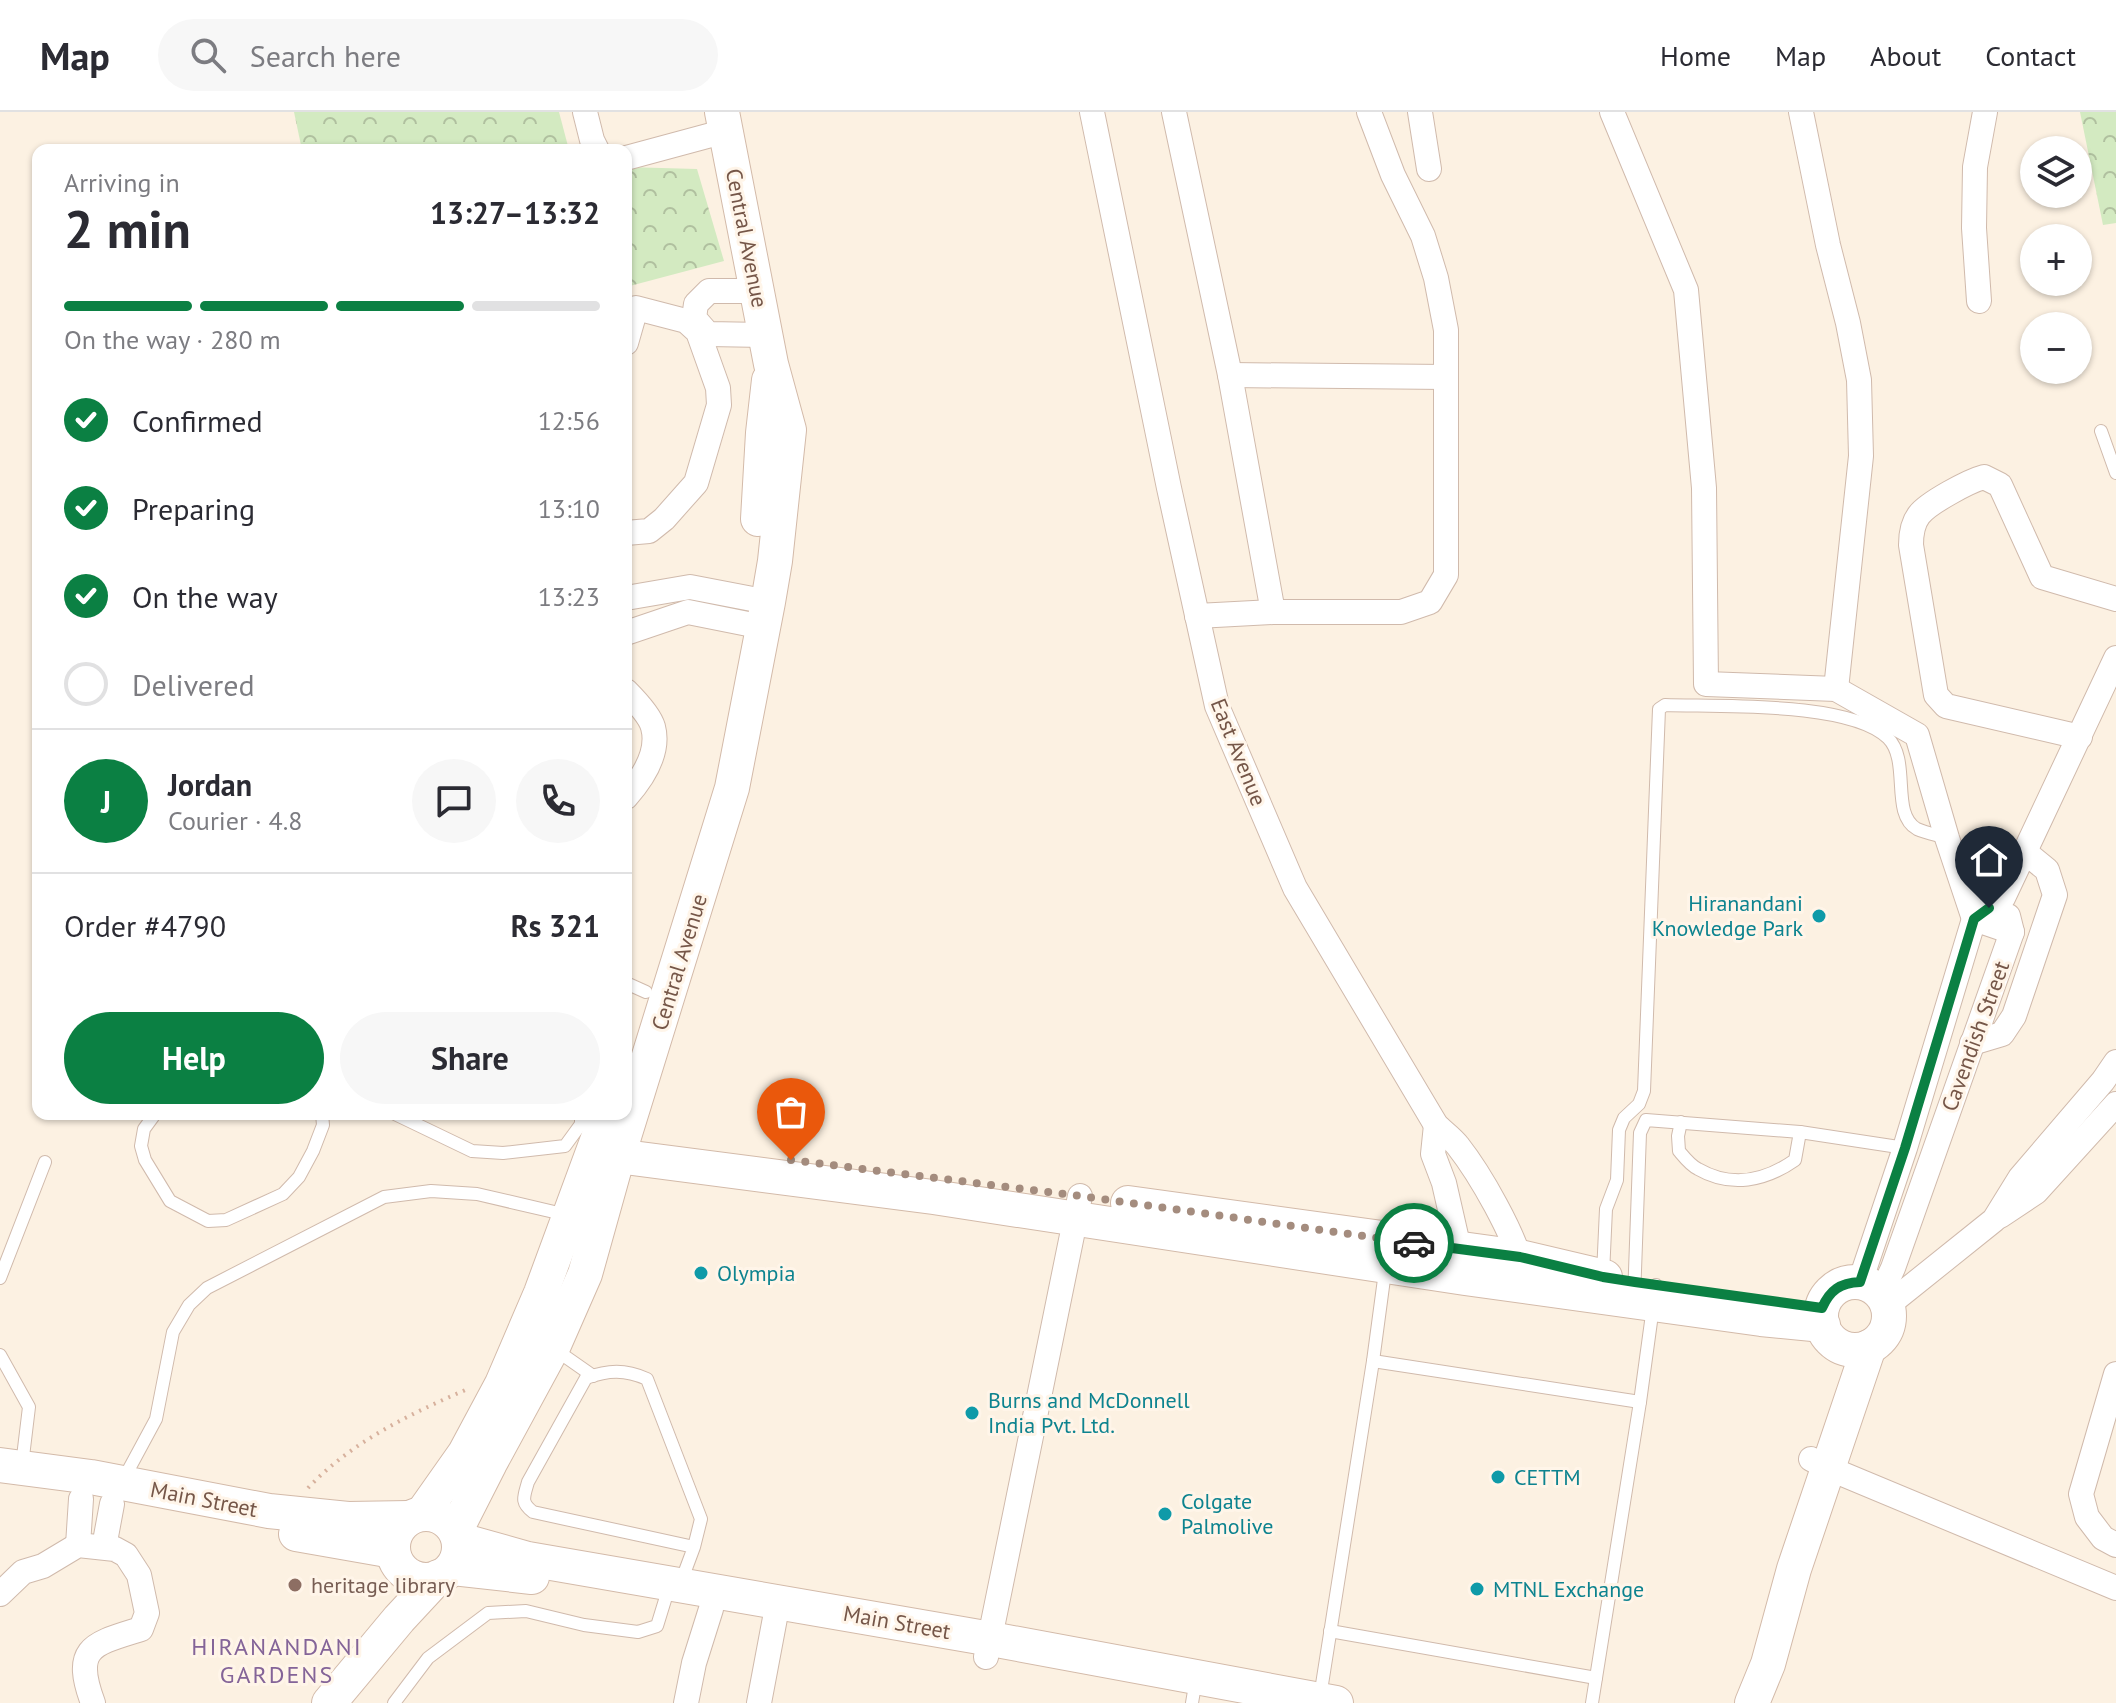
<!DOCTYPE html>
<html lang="en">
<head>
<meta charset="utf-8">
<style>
  body { margin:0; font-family:"PT Sans",sans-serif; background:#f7f7f7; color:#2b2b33; height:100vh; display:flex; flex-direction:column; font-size:30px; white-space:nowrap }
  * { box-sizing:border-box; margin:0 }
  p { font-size:26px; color:#7c7c81 }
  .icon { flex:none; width:44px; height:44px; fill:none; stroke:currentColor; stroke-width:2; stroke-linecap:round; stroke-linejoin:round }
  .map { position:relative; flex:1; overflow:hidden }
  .side { position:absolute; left:32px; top:32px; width:600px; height:976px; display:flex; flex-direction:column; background:#fff; border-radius:16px; box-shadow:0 2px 6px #0004 }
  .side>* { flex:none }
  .buttons { position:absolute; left:2020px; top:24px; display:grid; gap:16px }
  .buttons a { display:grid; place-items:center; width:72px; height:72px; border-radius:50%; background:#fff; box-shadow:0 2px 6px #0004; font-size:40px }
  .pin { position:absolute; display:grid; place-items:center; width:68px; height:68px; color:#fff; margin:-82px -34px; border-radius:50% 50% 50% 0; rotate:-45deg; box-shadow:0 0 8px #0007 }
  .pin .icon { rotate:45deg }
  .courier { position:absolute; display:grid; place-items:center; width:80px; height:80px; margin:-40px; border:6px solid #0b8043; border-radius:50%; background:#fff; color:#222; box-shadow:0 2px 10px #0007 }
  .summary em { font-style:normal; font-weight:700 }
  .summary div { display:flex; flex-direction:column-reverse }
  .summary { display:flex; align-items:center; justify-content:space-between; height:136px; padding:0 32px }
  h1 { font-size:52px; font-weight:700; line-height:60px }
  .bar { display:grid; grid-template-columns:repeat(4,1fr); gap:12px 8px; align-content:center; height:96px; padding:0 32px }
  .bar i { height:10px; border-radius:6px; background:#e1e1e2 }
  .bar .active { background:#0b8043 }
  .bar p { grid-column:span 4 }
  .line { display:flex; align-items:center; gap:20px; padding:0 32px; border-top:2px solid #e1e1e2 }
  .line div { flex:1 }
  .round { display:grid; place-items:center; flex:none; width:84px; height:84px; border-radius:42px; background:#f7f7f7 }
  ol { padding:0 32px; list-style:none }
  li { display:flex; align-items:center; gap:24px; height:88px }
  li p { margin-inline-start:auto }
  li .icon { padding:8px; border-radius:50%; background:#0b8043; color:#fff; stroke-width:4 }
  li:last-child { color:#7c7c81 }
  li i { width:44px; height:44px; border:4px solid #e1e1e2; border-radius:50% }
  .cta { display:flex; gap:16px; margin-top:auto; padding:16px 32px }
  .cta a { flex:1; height:92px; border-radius:48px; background:#0b8043; color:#fff; font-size:32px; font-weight:700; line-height:92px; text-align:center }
  .cta a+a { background:#f7f7f7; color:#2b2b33 }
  header { display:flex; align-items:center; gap:48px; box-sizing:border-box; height:112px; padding:0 40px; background:#fff; border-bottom:2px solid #e1e1e2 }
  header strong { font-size:38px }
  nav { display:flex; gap:44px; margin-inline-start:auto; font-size:28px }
  .search { width:560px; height:72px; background:#f7f7f7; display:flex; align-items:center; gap:20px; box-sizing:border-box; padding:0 28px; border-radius:44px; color:#7c7c81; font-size:30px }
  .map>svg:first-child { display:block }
  .park { fill:url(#park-crowns) }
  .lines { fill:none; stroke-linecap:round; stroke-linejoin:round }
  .lane-casing { stroke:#d0baac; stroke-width:14 }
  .street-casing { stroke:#d0baac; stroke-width:26 }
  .secondary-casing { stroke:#d3baa9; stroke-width:36 }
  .path { stroke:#d7b19d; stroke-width:4; stroke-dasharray:2 6; stroke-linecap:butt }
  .lane { stroke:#fff; stroke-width:12 }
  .street { stroke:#fff; stroke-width:24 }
  .secondary { stroke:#fff; stroke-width:34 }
  .done { stroke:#a48c7e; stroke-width:8; stroke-dasharray:0 14.4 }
  .route { stroke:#0b8043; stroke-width:10 }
  .culture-dot { fill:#0f9aa8; stroke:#fff5e9; stroke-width:3 }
  .education-dot { fill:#8d6e63; stroke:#fff5e9; stroke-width:3 }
  .labels { text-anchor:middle; stroke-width:6; stroke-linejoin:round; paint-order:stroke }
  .street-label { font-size:22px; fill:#755648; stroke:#fff5e9 }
  .culture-label { font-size:22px; fill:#0d838f; stroke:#fff5e9; text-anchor:start }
  .education-label { font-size:22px; fill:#785e54; stroke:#fff5e9; text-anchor:start }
  .neighbourhood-label { font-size:24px; letter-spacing:2px; fill:#846498; stroke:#fff5e9 }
</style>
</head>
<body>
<header>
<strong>Map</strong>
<div class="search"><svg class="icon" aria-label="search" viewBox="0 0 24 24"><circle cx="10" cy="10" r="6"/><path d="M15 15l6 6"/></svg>Search here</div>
<nav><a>Home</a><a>Map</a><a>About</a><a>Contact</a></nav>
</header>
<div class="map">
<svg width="2116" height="1591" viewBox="0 0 2116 1591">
  <defs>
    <pattern id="park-crowns" width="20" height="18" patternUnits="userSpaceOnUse" patternTransform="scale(2)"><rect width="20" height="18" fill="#d3eac1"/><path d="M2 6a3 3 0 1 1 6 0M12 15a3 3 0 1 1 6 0" fill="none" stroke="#b0c09f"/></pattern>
  </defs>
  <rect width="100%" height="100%" fill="#fcf1e2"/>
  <g class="park">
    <polygon points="294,0 559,0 569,38 302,38"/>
    <polygon points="2080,0 2116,0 2116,111 2103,113"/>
    <polygon points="626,55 697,57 724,149 626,175"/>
  </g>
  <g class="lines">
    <defs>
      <g id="lane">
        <polyline points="2101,319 2116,361"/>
        <polyline points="626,871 646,880"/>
        <polyline points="155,1002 144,1017 141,1034 145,1048 170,1089 208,1109 226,1108 283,1082 299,1065 313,1039 323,1013 322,1002"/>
        <polyline points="395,1002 472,1039 503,1041 565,1034 581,1012 581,1002"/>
        <path d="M 1681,1010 L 1678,1024 L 1679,1039 C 1684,1045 1690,1053 1698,1057 C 1731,1076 1765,1069 1795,1048 L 1800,1020"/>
        <path d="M 1603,1162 L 1606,1097 L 1617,1068 L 1619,1018 L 1624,1006 L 1639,992 L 1644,979 L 1659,597 L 1665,593 C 1718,595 1850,589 1888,626 C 1911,649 1890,702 1917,717 C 1926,721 1937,723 1947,726"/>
        <polyline points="0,1166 45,1050"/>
        <polyline points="1634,1186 1640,1021 1646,1008 1800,1020 1905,1036"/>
        <polyline points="553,1236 593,1264"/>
        <polyline points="0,1243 29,1295 22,1353"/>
        <polyline points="1373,1249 1640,1290"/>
        <polyline points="122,1370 156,1307 173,1220 189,1193 207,1176 384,1085 431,1079 477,1082 567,1103"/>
        <path d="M 681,1470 L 694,1435 L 701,1407 L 647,1267 C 625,1257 608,1258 586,1266 L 528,1370 C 524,1385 520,1390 533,1400 L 694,1435"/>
        <polyline points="1330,1519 1596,1566"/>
        <polyline points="1320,1585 1373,1249 1384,1167 1383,1156"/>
        <polyline points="394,1591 428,1546 488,1501 526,1499 584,1513 638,1520 657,1514 665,1488"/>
        <polyline points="1192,1591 1196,1567"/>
        <polyline points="1592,1591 1640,1290 1656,1173"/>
      </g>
      <g id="street">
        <polyline points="585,0 592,28 597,38"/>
        <path d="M 1092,0 L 1169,376 L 1217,594 L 1295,776 L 1436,1013 C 1443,1020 1452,1026 1458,1034 C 1480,1062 1515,1123 1522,1156"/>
        <polyline points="1174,0 1230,263 1273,500"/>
        <polyline points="1420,0 1429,57"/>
        <polyline points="1612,0 1686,178 1704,376 1706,572 1836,577 1917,623 1947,726 1974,807 2012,820"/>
        <polyline points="1801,0 1828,133 1848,211 1859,268 1861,344 1836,577"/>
        <polyline points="626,46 726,19"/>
        <polyline points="757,179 709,179 696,192 694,206 708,222 765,223"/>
        <polyline points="1979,189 1974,116 1975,55 1985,0"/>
        <polyline points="626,231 636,196 686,209 698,220 718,276 719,293 696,371 664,407 649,419 626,421"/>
        <polyline points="1230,263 1446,265"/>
        <polyline points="626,486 690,475 768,490"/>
        <polyline points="1197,504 1273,500 1401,500 1430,490 1446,463 1446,218 1436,166 1423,124 1393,63 1369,0"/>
        <polyline points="626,521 688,500 763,515"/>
        <path d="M 626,579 C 634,587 650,604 653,615 C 660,641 642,667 626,685"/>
        <path d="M 2080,625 L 1946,594 L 1936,583 L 1911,433 C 1911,423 1912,412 1919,403 C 1928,391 1969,369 1984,365 L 2000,373 L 2042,465 L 2116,487"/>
        <polyline points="1972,931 2002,922 2014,904 2055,783 2047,758 2025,740"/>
        <polyline points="1436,1013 1433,1042 1444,1071 1462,1150"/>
        <polyline points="2000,1104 2036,1080 2116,992"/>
        <polyline points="1860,1170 1905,1036 1974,807 2003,786 2116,546"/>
        <polyline points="1881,1182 1893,1156 2012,820 2008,804"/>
        <polyline points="1888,1193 1994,1108 2020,1066 2103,969 2116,950"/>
        <polyline points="2116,1262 2081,1382 2087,1405 2103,1426 2116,1433"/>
        <polyline points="1811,1347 1828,1356 2116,1476"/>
        <polyline points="78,1433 81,1387"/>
        <polyline points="104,1435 112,1392"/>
        <path d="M 0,1482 L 23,1460 L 43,1454 L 78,1433 L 115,1437 L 126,1443 L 139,1463 L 147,1501 L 141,1517 C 93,1532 72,1535 93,1591"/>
        <polyline points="986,1545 1080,1084"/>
        <polyline points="686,1591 694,1551 711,1497"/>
        <polyline points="759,1591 778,1490"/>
      </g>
      <g id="secondary">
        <polyline points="758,407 763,321 769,268"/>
        <polyline points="594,1041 933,1085 1465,1166 1761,1207 1823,1213"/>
        <polyline points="1128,1091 1520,1145 1605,1165"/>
        <circle cx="1855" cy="1204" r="34"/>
        <polyline points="0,1353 91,1365 269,1399 348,1407 409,1406"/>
        <circle cx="426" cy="1435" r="33"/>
        <polyline points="422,1402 465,1341 502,1272 541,1181 607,1002"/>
        <polyline points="456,1418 490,1351 553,1235 585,1162 618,1044 732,676 768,490 775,449 789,318 771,252 722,0"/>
        <polyline points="296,1422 393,1439"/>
        <polyline points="460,1428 528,1447 991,1527 1336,1591"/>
        <polyline points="453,1456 532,1465"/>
        <polyline points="329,1591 399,1507 438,1465"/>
        <polyline points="1752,1591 1768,1552 1794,1457 1869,1235"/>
      </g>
    </defs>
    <use href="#lane" class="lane-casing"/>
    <use href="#street" class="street-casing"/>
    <use href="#secondary" class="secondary-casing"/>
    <path class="path" d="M 308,1376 C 352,1329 412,1301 470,1276"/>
    <use href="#lane" class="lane"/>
    <use href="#street" class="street"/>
    <use href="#secondary" class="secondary"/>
  </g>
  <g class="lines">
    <polyline class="done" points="791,1048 1080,1084 1414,1131"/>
    <path class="route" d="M 1414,1131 L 1520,1145 L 1603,1165 L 1635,1170 L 1822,1196 C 1830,1178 1840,1171 1860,1170 L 1905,1036 L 1974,807 L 1989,796"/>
  </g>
  <g class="culture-dot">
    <circle cx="1819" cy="804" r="8"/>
    <circle cx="701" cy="1161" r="8"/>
    <circle cx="972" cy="1301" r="8"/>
    <circle cx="1498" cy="1365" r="8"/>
    <circle cx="1165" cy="1402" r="8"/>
    <circle cx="1477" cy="1477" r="8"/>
  </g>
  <circle class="education-dot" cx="295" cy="1473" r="8"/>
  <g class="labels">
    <g class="street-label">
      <text transform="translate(747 126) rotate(79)" y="8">Central Avenue</text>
      <text transform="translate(1239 640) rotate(68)" y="8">East Avenue</text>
      <text transform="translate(679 850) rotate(-73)" y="8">Central Avenue</text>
      <text transform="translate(1975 924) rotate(-70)" y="8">Cavendish Street</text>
      <text transform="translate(204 1387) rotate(11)" y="8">Main Street</text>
      <text transform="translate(897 1510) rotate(10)" y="8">Main Street</text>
    </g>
    <g class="culture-label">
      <text x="1803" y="799" text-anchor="end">Hiranandani<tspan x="1803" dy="25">Knowledge Park</tspan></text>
      <text x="717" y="1169">Olympia</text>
      <text x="988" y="1296">Burns and McDonnell<tspan x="988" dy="25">India Pvt. Ltd.</tspan></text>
      <text x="1514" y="1373">CETTM</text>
      <text x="1181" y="1397">Colgate<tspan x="1181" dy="25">Palmolive</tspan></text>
      <text x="1493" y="1485">MTNL Exchange</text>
    </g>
    <g class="education-label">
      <text x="311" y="1481">heritage library</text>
    </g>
    <g class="neighbourhood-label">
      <text x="277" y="1543">HIRANANDANI<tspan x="277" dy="28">GARDENS</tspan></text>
    </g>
  </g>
</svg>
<div class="buttons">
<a><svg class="icon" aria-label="layers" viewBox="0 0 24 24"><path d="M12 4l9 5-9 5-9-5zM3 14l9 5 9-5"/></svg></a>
<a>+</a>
<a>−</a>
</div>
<div class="pin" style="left:791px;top:1048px;background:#ea580c"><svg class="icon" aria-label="bag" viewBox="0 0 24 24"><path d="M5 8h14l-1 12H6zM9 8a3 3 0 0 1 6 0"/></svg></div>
<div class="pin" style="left:1989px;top:796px;background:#1f2937"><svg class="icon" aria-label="home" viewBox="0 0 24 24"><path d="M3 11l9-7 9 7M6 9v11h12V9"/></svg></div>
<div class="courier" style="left:1414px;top:1131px"><svg class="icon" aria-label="car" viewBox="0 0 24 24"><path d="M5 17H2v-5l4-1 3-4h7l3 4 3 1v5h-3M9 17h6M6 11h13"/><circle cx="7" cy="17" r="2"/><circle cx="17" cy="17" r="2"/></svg></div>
<section class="side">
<div class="summary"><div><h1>2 min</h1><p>Arriving in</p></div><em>13:27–13:32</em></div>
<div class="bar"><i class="active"></i><i class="active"></i><i class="active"></i><i></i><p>On the way · 280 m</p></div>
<ol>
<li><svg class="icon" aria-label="check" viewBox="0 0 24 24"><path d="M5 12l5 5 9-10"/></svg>Confirmed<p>12:56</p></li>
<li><svg class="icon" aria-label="check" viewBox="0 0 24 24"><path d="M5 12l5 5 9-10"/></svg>Preparing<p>13:10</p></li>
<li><svg class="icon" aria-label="check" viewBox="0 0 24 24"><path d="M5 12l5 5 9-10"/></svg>On the way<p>13:23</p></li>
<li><i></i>Delivered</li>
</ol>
<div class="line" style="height:144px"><b class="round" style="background:#0b8043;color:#fff">J</b><div><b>Jordan</b><p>Courier · 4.8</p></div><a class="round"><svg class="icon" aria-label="chat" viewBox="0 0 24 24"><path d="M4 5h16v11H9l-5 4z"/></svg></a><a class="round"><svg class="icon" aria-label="phone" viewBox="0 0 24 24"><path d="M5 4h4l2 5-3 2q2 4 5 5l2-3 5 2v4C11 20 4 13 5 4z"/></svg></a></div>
<div class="line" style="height:104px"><div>Order #4790</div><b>Rs 321</b></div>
<div class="cta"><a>Help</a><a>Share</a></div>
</section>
</div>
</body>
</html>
